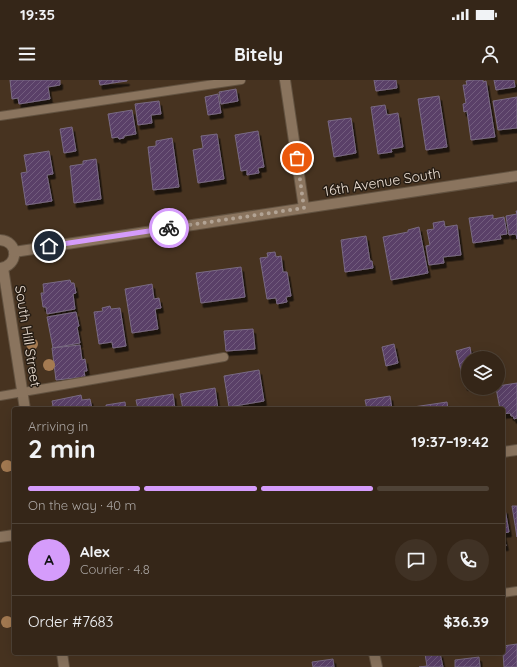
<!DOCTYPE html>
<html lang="en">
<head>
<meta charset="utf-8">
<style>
  body { margin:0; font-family:Quicksand,sans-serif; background:#403225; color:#f1f3f6; height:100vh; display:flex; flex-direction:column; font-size:15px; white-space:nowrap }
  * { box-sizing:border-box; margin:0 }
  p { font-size:13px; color:#aaa5a2 }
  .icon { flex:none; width:22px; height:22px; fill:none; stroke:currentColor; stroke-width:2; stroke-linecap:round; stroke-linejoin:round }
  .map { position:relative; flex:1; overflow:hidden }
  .side { position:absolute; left:12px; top:327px; width:493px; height:248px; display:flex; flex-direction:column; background:#352618; border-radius:4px; box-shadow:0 4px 16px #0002,0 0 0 1px #4f4337 }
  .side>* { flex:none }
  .tools { position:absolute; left:461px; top:271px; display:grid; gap:8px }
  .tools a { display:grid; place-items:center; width:44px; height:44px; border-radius:50%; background:#352618; box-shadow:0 4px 16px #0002,0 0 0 1px #4f4337; font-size:20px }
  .pin { position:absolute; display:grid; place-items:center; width:34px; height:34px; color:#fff; margin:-17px; border:2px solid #fff; border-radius:50%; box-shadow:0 1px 4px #0007 }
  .courier { position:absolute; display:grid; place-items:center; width:40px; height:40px; margin:-20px; border:3px solid #d59cfb; border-radius:50%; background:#fff; color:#222; box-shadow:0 1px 5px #0007 }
  .summary em { font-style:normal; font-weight:800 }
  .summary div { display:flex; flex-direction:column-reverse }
  .summary { display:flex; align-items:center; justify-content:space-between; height:68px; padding:0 16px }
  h1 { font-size:26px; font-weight:800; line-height:30px }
  .bar { display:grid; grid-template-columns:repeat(4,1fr); gap:6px 4px; align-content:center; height:48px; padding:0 16px }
  .bar i { height:5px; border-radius:3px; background:#4f4337 }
  .bar .on { background:#d59cfb }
  .bar p { grid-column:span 4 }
  .line { display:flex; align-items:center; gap:10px; padding:0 16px; border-top:1px solid #4f4337 }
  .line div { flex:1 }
  .round { display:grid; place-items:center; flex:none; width:42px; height:42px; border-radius:21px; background:#403225 }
  .status { display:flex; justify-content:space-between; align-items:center; height:28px; padding:0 20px; background:#352618; direction:ltr }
  .status svg { height:11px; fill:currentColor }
  header { display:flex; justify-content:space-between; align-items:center; height:52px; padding:0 16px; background:#352618; font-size:18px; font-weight:800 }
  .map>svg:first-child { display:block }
  .building { fill:url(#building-hatch); stroke:#796a83; filter:url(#shadow) }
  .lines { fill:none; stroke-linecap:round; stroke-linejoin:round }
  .service-casing { stroke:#625240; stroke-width:10 }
  .minor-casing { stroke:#625240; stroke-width:12 }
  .tertiary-casing { stroke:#625240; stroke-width:12 }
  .service { stroke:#8a745e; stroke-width:8 }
  .minor { stroke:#8a745e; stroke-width:10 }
  .tertiary { stroke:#8a745e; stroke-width:10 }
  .tree { fill:#a47a51 }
  .done { stroke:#b2a394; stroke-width:4; stroke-dasharray:0 7.2 }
  .route { stroke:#d59cfb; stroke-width:5 }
  .labels { text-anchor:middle; stroke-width:3; stroke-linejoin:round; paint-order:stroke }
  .street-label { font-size:14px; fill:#ecdfd3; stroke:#261d14 }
</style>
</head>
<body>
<div class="status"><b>19:35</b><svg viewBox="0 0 49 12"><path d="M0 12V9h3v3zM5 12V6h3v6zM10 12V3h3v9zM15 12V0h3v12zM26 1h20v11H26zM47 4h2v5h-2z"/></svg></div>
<header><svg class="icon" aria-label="menu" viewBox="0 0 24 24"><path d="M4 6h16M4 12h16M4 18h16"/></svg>Bitely<svg class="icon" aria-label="person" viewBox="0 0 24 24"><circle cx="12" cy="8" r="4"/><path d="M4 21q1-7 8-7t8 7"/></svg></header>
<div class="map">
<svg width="517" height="587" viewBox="0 0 517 587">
  <defs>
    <pattern id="building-hatch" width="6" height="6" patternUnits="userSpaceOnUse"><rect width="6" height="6" fill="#5a4068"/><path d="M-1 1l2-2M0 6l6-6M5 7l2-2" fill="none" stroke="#725b7d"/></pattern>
    <filter id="shadow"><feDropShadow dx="2.5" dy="4.5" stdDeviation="0" flood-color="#0009"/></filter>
  </defs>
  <rect width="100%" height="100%" fill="#473320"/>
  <g class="building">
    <polygon points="10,0 60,0 60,5 48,7 50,19 19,24 18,18 12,19"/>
    <polygon points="99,0 113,0 113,3 100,5"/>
    <polygon points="113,0 127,0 127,1 113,3"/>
    <polygon points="374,0 396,0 397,8 376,11"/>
    <polygon points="473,0 483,0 483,2 486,1 495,57 471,60 467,31 464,32 463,24 466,23 463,5 467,5 466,1"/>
    <polygon points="494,0 514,0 515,7 496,10"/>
    <polygon points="236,9 238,21 221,24 219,12"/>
    <polygon points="218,14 221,33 208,35 205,17"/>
    <polygon points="439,16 447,67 426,70 418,19"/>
    <polygon points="517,17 517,48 498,50 493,21"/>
    <polygon points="159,21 161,34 151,35 152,43 138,45 135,24"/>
    <polygon points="385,25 387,35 398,33 403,67 391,69 392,72 378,74 371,27"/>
    <polygon points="132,30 136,54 124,56 124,58 119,59 118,57 112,58 108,34"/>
    <polygon points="351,38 356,73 334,77 328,41"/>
    <polygon points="72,47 76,71 64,73 60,49"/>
    <polygon points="258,51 264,87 258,88 259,93 247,95 247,90 241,91 235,55"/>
    <polygon points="217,54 224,99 198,103 193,70 203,68 201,56"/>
    <polygon points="172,58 179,107 153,110 148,67 156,66 156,61"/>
    <polygon points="49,71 53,94 47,95 52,121 26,125 21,93 27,92 24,75"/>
    <polygon points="96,79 101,119 74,123 70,86 83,84 83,81"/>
    <polygon points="516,131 517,131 517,159 516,154 509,155 506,136 517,134"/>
    <polygon points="493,135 493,139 504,137 507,154 500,155 501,159 473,163 469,138"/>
    <polygon points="444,141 445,147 457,145 461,175 443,177 444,183 429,185 426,166 430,165 427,150 434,149 433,143"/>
    <polygon points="419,147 428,193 391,200 383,157 408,152 408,150"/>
    <polygon points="366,156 370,181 372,181 373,188 345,192 341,160"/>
    <polygon points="275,172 276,177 281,176 283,192 287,192 291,216 286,217 287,222 277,224 276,218 267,219 260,178 268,177 267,173"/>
    <polygon points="241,187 245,217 201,223 196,193"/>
    <polygon points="70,200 71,203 74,203 76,213 73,214 75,229 47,234 46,227 43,227 41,213 44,213 43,204"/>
    <polygon points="152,204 154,219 159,218 161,228 155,229 158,249 132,253 125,209"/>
    <polygon points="110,226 111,229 120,228 126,266 113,268 112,262 99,264 94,232 103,231 102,228"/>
    <polygon points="76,232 79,246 77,247 80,263 53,268 47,237"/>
    <polygon points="253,249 255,269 226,271 224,251"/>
    <polygon points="394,264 398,283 386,286 382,267"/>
    <polygon points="80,265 82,280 85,279 87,291 84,291 85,297 56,300 52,268"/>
    <polygon points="470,267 471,274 481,271 483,278 468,278 468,305 465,306 456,271"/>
    <polygon points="259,290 264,321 229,327 224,296"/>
    <polygon points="517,303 517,338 514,339 513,336 511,336 510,333 503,334 503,329 500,329 496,308 498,308 498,306"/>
    <polygon points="215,308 218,329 183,329 180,314"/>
    <polygon points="173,314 175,329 138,329 136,320"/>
    <polygon points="81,315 82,320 90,319 92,329 49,329 49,327 53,326 52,321"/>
    <polygon points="390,316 392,329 367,329 365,320"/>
    <polygon points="125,322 126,329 106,329 106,325"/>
    <polygon points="447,322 448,329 400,329"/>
    <polygon points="512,426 517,426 517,457"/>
    <polygon points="505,429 509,452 503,453 506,466 503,466 503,430"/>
    <polygon points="517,564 517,587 504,587 503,573 503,566"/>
    <polygon points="428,573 440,573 443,587 419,587 427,586 425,574"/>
    <polygon points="479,577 480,587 455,587 455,580"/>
    <polygon points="333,579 334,587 313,587 312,582"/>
  </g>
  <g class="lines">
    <defs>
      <g id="service">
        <polyline points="0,36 241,0"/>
        <polyline points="0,316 224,277"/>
        <polyline points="503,513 517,511"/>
      </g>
      <g id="minor">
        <polyline points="285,0 304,128"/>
        <path d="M 0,160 C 19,161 19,186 0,188"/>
        <polyline points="14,172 517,96"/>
        <polyline points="3,188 25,329"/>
        <polyline points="62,573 64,587"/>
        <polyline points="374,573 377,587"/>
      </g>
      <g id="tertiary">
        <polyline points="503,372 517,370"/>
        <polyline points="0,457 14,455"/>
      </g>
    </defs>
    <use href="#service" class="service-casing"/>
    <use href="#minor" class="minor-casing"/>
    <use href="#tertiary" class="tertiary-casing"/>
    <use href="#service" class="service"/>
    <use href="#minor" class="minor"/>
    <use href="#tertiary" class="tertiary"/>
  </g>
  <g class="tree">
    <circle cx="32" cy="264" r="6"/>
    <circle cx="49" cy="285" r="6"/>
    <circle cx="7" cy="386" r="6"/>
    <circle cx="7" cy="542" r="6"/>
  </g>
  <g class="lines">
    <polyline class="done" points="169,148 304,128 297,78"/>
    <polyline class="route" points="49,166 169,148"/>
  </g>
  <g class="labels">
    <g class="street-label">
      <text transform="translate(382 102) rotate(-9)" y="5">16th Avenue South</text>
      <text transform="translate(28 256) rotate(81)" y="5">South Hill Street</text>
    </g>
  </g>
</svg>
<div class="tools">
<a><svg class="icon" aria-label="layers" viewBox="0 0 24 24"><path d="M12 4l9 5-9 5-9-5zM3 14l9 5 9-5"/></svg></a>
</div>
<div class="pin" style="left:297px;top:78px;background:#ea580c"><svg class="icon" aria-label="bag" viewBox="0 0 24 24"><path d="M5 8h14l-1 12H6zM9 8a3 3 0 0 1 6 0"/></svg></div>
<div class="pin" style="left:49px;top:166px;background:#1f2937"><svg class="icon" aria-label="home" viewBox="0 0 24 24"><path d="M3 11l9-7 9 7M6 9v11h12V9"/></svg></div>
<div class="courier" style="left:169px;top:148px"><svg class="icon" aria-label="bike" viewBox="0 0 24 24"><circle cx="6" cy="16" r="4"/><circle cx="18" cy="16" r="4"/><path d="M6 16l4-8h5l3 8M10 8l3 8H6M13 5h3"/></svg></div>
<section class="side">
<div class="summary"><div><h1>2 min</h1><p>Arriving in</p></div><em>19:37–19:42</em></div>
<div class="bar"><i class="on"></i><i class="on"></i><i class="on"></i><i></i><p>On the way · 40 m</p></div>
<div class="line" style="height:72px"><b class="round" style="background:#d59cfb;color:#111">A</b><div><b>Alex</b><p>Courier · 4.8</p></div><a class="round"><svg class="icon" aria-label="chat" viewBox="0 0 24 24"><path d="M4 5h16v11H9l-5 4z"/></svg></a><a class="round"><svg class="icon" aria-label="phone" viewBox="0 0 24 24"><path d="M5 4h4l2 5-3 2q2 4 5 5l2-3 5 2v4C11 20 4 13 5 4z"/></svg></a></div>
<div class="line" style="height:52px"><div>Order #7683</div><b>$36.39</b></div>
</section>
</div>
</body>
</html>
